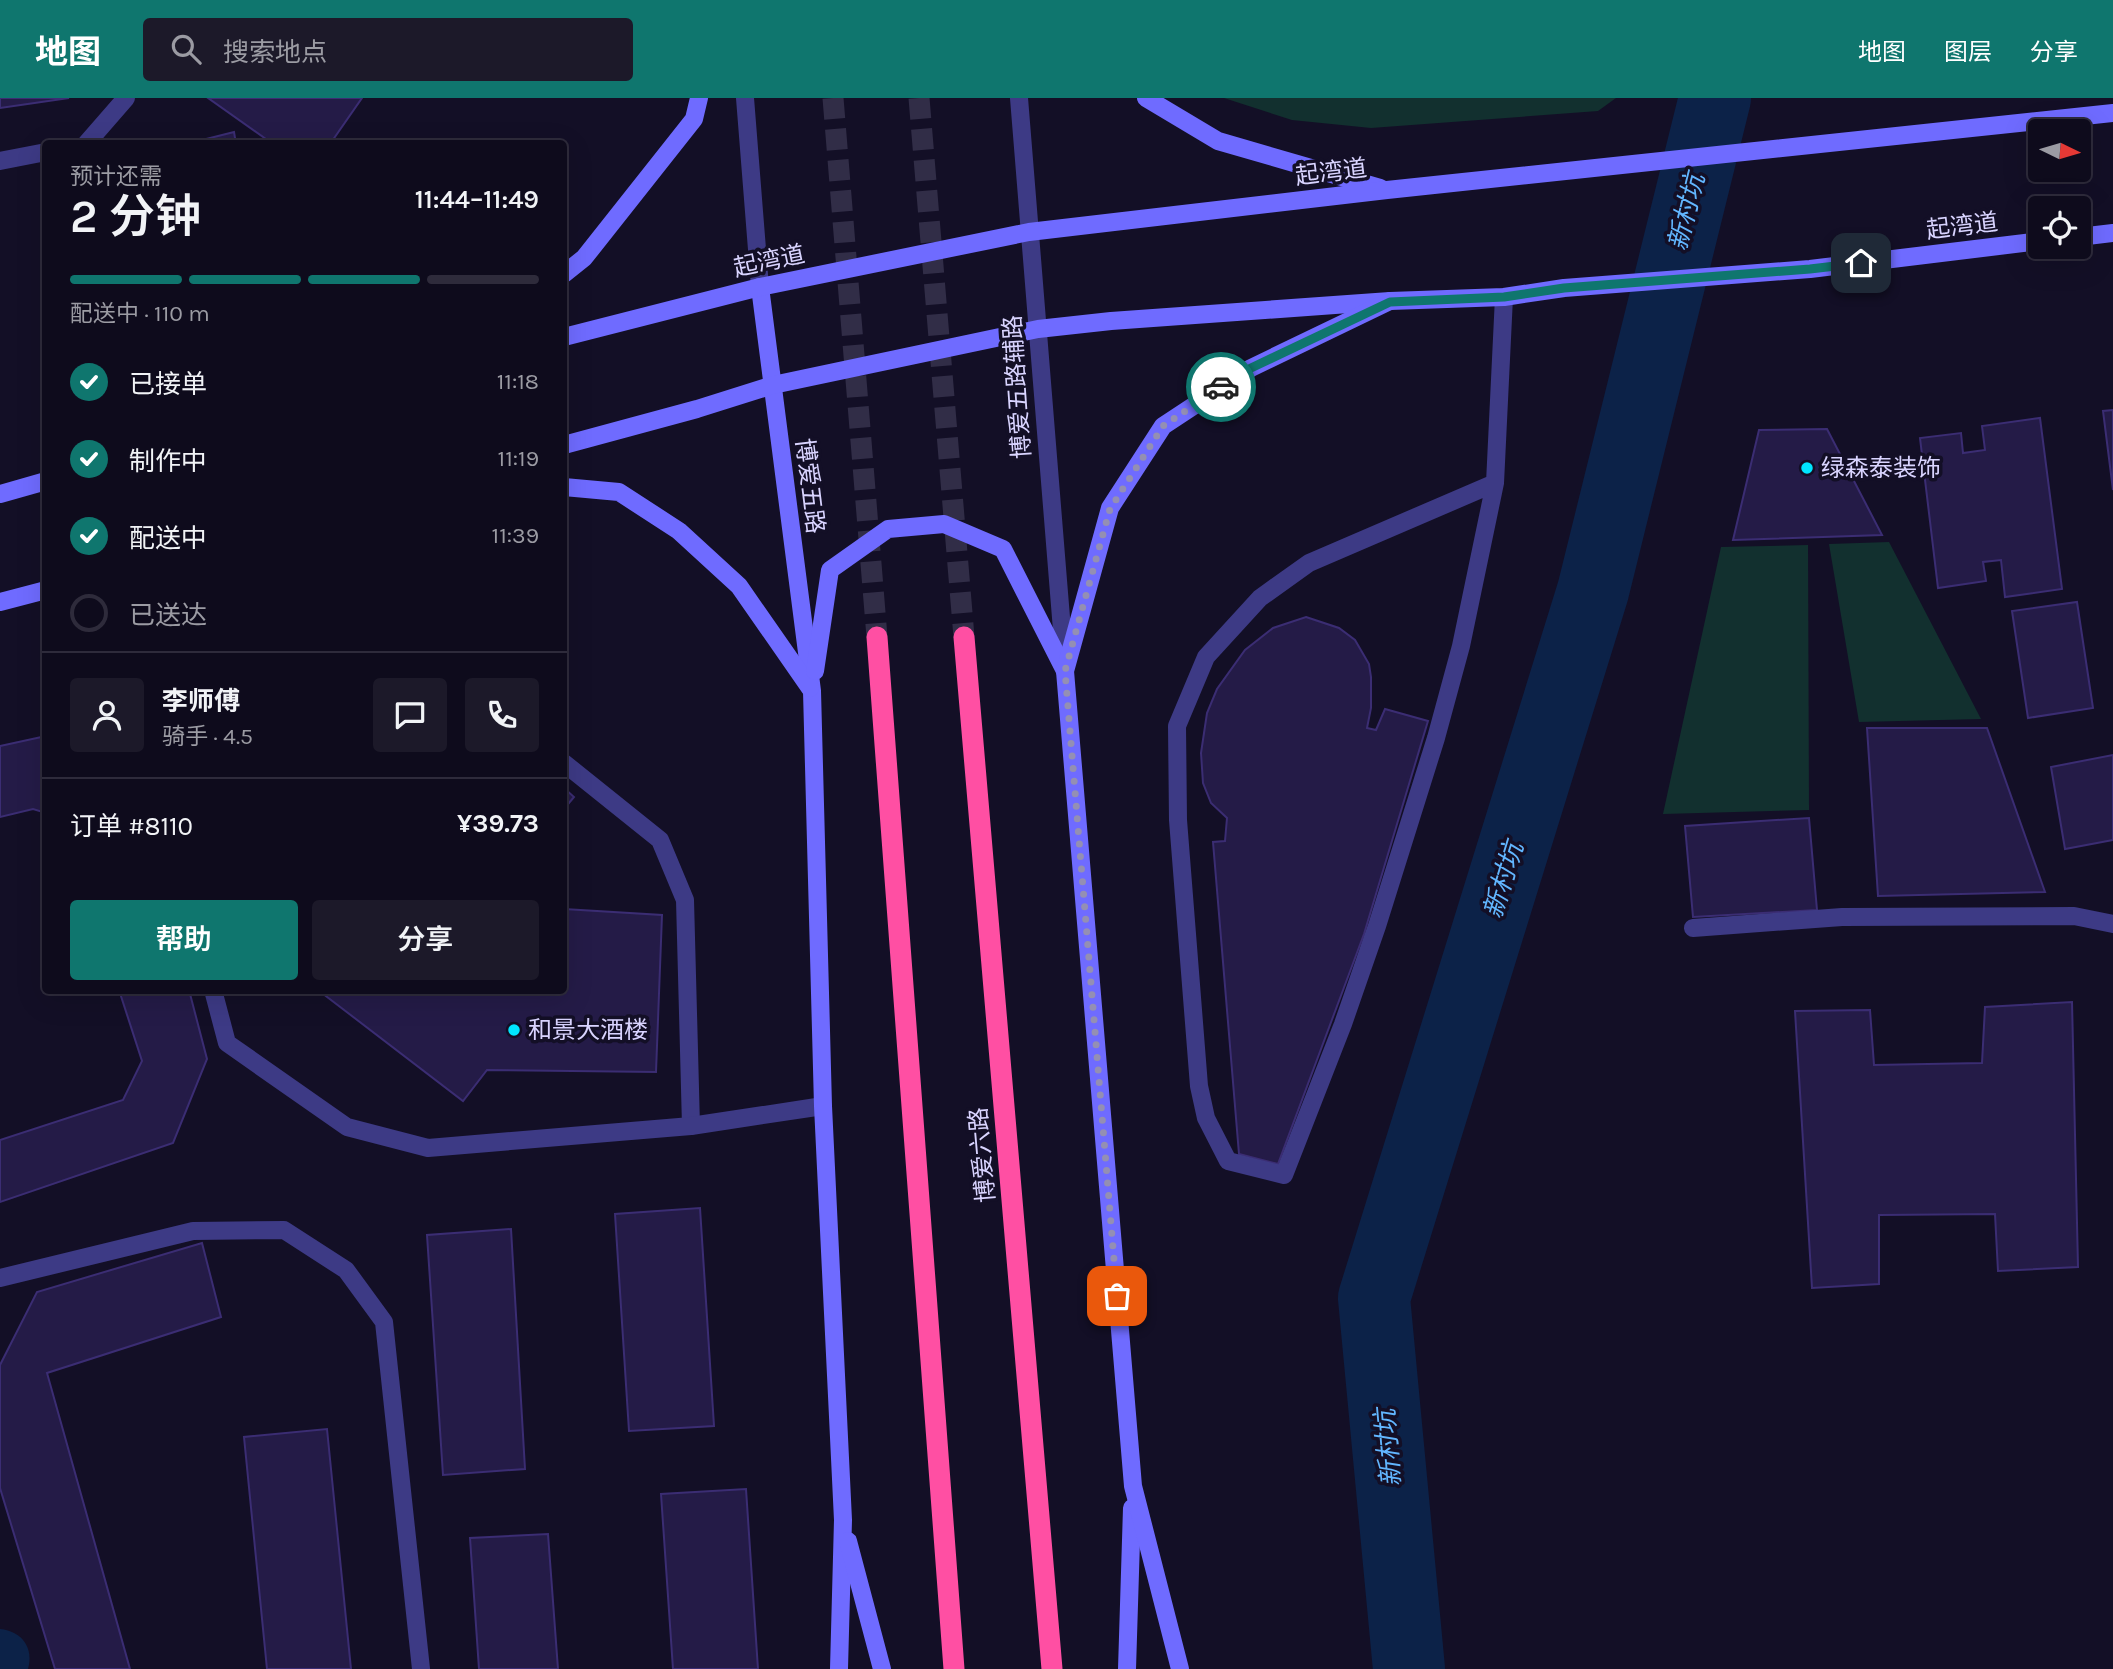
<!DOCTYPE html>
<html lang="zh">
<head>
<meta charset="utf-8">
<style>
  body { margin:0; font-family:Karla,"Noto Sans SC",sans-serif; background:#1c1929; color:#f1f3f6; height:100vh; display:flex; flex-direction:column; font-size:26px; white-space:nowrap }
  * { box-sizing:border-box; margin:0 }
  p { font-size:23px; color:#9b9ba3 }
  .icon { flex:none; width:38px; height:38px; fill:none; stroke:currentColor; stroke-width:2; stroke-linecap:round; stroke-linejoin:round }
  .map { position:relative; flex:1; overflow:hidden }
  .panel { position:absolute; left:42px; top:42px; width:525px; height:854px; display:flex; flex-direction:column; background:#0e0b1c; border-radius:7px; box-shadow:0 7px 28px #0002,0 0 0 2px #2e2b3b }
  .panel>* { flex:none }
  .needle { width:46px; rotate:95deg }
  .tools { position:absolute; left:2028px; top:21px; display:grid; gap:14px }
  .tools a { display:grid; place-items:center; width:63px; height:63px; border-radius:7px; background:#0e0b1c; box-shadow:0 7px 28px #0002,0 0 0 2px #2e2b3b; font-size:35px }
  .pin { position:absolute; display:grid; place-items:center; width:60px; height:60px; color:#fff; margin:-30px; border-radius:14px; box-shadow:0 4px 10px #0006 }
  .courier { position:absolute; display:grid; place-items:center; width:70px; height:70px; margin:-35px; border:5px solid #0f766e; border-radius:50%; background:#fff; color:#222; box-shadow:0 2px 9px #0007 }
  .summary em { font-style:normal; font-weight:600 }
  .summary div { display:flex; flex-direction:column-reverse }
  .summary { display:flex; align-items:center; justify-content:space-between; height:119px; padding:0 28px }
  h1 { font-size:46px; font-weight:600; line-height:52px }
  .bar { display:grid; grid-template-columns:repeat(4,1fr); gap:10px 7px; align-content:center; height:84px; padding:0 28px }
  .bar i { height:9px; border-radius:5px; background:#2e2b3b }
  .bar .current { background:#0f766e }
  .bar p { grid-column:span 4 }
  .line { display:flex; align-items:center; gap:18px; padding:0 28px; border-top:2px solid #2e2b3b }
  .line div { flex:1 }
  .round { display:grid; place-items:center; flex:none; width:74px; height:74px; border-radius:7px; background:#1c1929 }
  ol { padding:0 28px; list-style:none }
  li { display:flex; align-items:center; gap:21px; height:77px }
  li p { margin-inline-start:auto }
  li .icon { padding:7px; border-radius:50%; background:#0f766e; color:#fff; stroke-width:4 }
  li:last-child { color:#9b9ba3 }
  li i { width:38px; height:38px; border:4px solid #2e2b3b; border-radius:50% }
  .button { display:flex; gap:14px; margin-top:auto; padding:14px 28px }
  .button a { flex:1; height:80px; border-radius:7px; background:#0f766e; color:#fff; font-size:28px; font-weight:600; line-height:80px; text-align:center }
  .button a+a { background:#1c1929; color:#f1f3f6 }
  header { display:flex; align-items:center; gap:42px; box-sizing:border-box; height:98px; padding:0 35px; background:#0f766e; color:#fff }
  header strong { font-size:33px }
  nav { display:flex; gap:38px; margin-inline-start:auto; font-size:24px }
  .search { width:490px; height:63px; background:#1c1929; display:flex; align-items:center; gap:18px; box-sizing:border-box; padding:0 24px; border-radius:7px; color:#9b9ba3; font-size:26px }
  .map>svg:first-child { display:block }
  .green { fill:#12302f }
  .water { fill:#0c2248 }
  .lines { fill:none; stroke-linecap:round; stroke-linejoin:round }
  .river { stroke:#0c2248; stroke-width:72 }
  .building { fill:#241b47; stroke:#3b2d73; stroke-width:2 }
  .highway-tunnel { stroke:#312d47; stroke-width:21; stroke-dasharray:21 10; stroke-linecap:butt }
  .lane { stroke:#3d3a85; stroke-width:18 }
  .street { stroke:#3d3a85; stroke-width:18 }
  .secondary { stroke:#6f6bff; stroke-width:18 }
  .highway { stroke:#ff4fa3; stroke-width:21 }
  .done { stroke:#948fb3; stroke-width:7; stroke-dasharray:0 12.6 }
  .route { stroke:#0f766e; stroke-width:9 }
  .poi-dot { fill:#00e5ff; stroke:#130f26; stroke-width:2.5 }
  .labels { text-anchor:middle; stroke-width:7; stroke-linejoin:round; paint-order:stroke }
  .street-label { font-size:24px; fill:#d9d4ff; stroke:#130f26 }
  .poi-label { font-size:24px; fill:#d9d4ff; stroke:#130f26; text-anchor:start }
  .water-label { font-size:26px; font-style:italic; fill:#62b6ff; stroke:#130f26 }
</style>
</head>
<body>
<header>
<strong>地图</strong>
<div class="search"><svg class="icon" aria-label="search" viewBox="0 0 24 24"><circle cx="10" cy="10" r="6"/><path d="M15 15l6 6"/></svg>搜索地点</div>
<nav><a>地图</a><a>图层</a><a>分享</a></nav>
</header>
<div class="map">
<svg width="2113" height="1571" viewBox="0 0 2113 1571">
  <rect width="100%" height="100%" fill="#130f26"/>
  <g class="green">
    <polygon points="1224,0 1616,0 1598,13 1371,30 1292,22"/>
    <polygon points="1889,444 1981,621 1859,624 1829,446"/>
    <polygon points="1808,447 1809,712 1663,716 1721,449"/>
  </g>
  <path class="water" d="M 0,1531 C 22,1533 34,1550 28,1571 L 0,1571 Z"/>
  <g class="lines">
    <polyline class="river" points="1409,1571 1374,1200 1593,493 1715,0"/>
  </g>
  <g class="building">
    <polygon points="0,0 69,0 0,10"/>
    <polygon points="208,0 362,0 330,46 273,46"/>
    <polygon points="234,34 236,46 190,46 190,45"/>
    <polygon points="2113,312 2113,392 2103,313"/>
    <polygon points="2040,320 2062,491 2005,499 2001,462 1983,464 1986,483 1938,490 1920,340 1961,335 1963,355 1985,352 1982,328"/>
    <polygon points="1827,331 1882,437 1733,442 1759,332"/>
    <polygon points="2077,504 2093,610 2028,620 2012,513"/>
    <polygon points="1306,519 1339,530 1355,542 1369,566 1371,579 1371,610 1367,630 1376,632 1385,611 1428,623 1364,836 1278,1066 1239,1056 1213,744 1225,743 1227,720 1211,705 1203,685 1201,655 1207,615 1217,591 1245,552 1273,530"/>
    <polygon points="1867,630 1987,630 2045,794 1878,798"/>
    <polygon points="46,638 46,715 33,711 0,719 0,648"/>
    <polygon points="2113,657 2113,742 2065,751 2051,669"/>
    <polygon points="564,690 574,699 564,711"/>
    <polygon points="1809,720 1817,812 1693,819 1685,728"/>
    <polygon points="564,811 662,817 656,974 487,972 463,1003 318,892 564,892"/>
    <polygon points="119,892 189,892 207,961 173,1045 0,1104 0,1042 123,1002 142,963"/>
    <polygon points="2072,904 2078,1169 1998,1173 1995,1116 1879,1117 1879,1186 1812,1190 1795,913 1870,912 1874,967 1982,965 1985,909"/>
    <polygon points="700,1110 714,1328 629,1333 615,1116"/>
    <polygon points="511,1131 525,1371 443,1377 427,1137"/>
    <polygon points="202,1145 221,1219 47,1275 130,1571 55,1571 0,1390 0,1267 37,1194"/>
    <polygon points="327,1331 351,1571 267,1571 244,1339"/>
    <polygon points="746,1391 758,1571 673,1571 661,1396"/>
    <polygon points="548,1436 558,1571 479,1571 470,1440"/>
  </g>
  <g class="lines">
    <g class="highway-tunnel">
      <polyline points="833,0 877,539"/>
      <polyline points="919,0 964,539"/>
    </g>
    <g class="lane">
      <polyline points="745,0 760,189"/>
      <polyline points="1019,0 1065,569"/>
    </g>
    <g class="street">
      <polyline points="86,46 126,0"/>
      <polyline points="0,63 46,54"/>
      <polyline points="1495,385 1309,465 1260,500 1206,559 1177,628 1178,722 1199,988 1206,1020 1228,1063 1284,1077 1343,926 1377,828 1436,640 1461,548 1495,385 1504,199"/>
      <polyline points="564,665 660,742 685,802 691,1028"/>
      <polyline points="1693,830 1842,819 2074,818 2113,826"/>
      <polyline points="213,892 227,945 347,1029 428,1050 691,1028 823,1008"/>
      <polyline points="0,1180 193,1133 284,1132 346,1172 384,1224 421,1571"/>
    </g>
    <g class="secondary">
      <polyline points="1146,0 1218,43 1380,90"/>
      <polyline points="2079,139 2113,135"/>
      <polyline points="564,176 584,160 694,21 699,0"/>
      <polyline points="760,189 812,593 823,1008 843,1422 839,1571"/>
      <polyline points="564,239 760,189 1029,134 1387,92 2113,15"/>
      <polyline points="564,347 697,311 773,287 1038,231 1111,223 1390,203 1504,199 1564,190 1810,171 2040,143"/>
      <polyline points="564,389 619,394 679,433 739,488 810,590"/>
      <polyline points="0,396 46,383"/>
      <polyline points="0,504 46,492"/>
      <polyline points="815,573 830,472 888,431 944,426 1003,451 1065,573"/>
      <polyline points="848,1443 882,1571"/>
      <polyline points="1127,1571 1132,1410"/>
      <polyline points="1180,1571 1133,1388 1065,573 1110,410 1163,328 1251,270 1390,203"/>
    </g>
    <g class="highway">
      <polyline points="877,539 954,1571"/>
      <polyline points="964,539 1052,1571"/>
    </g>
  </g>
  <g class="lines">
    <polyline class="done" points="1117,1198 1065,573 1110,411 1163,328 1221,289"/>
    <polyline class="route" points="1221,289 1251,270 1390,204 1504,199 1564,190 1810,171 1861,165"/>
  </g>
  <g class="poi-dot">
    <circle cx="1807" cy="370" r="7"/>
    <circle cx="514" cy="932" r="7"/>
  </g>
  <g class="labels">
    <g class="street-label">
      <text transform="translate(1331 74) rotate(-7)" y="8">起湾道</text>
      <text transform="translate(1962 128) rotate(-7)" y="8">起湾道</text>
      <text transform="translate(769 163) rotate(-12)" y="8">起湾道</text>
      <text transform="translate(1017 289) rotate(-94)" y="8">博爱五路辅路</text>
      <text transform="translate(810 388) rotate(83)" y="8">博爱五路</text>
      <text transform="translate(982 1057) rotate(-95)" y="8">博爱六路</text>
    </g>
    <g class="poi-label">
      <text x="1821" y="378">绿森泰装饰</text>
      <text x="528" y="940">和景大酒楼</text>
    </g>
    <g class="water-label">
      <text transform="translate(1686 114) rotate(-76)" y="9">新村坑</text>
      <text transform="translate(1503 782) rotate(-73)" y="9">新村坑</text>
      <text transform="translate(1388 1350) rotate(-95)" y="9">新村坑</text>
    </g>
  </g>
</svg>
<div class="tools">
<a><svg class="needle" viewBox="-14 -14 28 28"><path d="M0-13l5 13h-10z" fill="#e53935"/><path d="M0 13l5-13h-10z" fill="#9b9ba3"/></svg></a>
<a><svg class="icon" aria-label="locate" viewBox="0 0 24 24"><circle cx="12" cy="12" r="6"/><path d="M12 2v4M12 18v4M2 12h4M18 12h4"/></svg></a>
</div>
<div class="pin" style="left:1117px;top:1198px;background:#ea580c"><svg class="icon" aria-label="bag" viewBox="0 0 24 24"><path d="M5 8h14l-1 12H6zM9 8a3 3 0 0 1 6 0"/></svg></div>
<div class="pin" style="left:1861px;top:165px;background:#1f2937"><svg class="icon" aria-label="home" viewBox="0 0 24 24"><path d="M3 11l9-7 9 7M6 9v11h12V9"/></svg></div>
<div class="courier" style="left:1221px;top:289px"><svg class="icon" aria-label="car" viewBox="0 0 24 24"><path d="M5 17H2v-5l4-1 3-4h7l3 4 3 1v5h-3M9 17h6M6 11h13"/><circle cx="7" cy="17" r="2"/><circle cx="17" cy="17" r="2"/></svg></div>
<section class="panel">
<div class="summary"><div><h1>2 分钟</h1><p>预计还需</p></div><em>11:44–11:49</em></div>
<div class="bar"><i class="current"></i><i class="current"></i><i class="current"></i><i></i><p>配送中 · 110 m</p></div>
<ol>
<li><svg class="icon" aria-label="check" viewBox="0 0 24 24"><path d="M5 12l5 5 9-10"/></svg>已接单<p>11:18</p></li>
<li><svg class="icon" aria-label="check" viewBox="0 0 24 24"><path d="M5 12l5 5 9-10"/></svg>制作中<p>11:19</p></li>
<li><svg class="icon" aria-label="check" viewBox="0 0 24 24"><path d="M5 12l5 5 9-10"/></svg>配送中<p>11:39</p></li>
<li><i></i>已送达</li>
</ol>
<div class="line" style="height:126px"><a class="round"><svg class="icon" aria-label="person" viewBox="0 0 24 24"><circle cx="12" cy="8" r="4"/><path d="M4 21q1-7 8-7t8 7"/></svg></a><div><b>李师傅</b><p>骑手 · 4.5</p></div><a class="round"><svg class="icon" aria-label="chat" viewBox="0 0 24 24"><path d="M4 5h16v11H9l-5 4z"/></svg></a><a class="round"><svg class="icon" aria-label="phone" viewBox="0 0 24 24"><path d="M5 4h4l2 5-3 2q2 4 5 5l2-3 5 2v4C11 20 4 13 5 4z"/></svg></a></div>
<div class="line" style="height:91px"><div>订单 #8110</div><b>¥39.73</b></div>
<div class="button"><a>帮助</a><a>分享</a></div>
</section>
</div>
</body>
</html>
